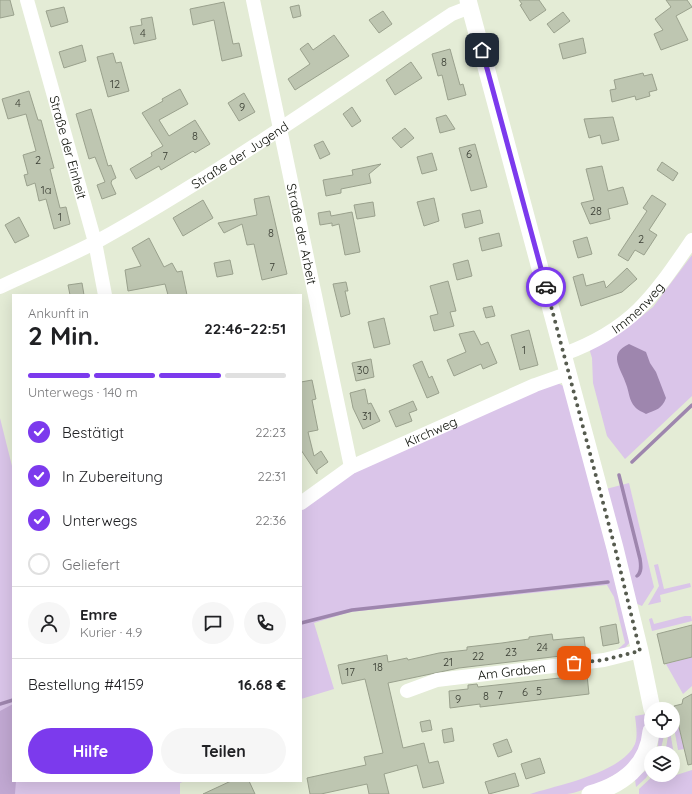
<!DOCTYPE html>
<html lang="de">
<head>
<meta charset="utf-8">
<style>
  body { margin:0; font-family:Quicksand,sans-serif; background:#f6f6f6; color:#202124; height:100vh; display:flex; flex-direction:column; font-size:15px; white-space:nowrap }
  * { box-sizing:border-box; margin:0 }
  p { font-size:13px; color:#757577 }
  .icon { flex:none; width:22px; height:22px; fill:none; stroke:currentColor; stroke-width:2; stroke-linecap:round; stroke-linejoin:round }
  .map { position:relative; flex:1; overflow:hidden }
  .sheet { position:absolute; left:12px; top:294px; width:290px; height:488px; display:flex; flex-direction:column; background:#fff; border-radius:0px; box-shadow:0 4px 16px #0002 }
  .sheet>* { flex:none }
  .buttons { position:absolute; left:644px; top:702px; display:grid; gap:8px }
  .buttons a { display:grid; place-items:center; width:36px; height:36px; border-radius:50%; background:#fff; box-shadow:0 4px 16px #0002; font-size:20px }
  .pin { position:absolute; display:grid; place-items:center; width:34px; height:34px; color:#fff; margin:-17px; border-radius:8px; box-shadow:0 2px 6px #0006 }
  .courier { position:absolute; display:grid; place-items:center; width:40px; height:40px; margin:-20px; border:3px solid #7c3aed; border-radius:50%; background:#fff; color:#222; box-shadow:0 1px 5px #0007 }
  .headline em { font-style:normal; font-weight:800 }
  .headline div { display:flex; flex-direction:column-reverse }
  .headline { display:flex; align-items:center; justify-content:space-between; height:68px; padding:0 16px }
  h1 { font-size:26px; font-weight:800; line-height:30px }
  .bar { display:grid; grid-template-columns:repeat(4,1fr); gap:6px 4px; align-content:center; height:48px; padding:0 16px }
  .bar i { height:5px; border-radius:3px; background:#e0e0e0 }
  .bar .on { background:#7c3aed }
  .bar p { grid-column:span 4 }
  .line { display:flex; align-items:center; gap:10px; padding:0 16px; border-top:1px solid #e0e0e0 }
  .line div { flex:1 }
  .round { display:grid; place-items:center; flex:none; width:42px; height:42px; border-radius:21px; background:#f6f6f6 }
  ol { padding:0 16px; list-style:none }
  li { display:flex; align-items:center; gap:12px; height:44px }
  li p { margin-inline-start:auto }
  li .icon { padding:4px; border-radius:50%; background:#7c3aed; color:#fff; stroke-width:4 }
  li:last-child { color:#757577 }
  li i { width:22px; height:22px; border:2px solid #e0e0e0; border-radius:50% }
  .primary-button { display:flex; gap:8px; margin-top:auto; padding:8px 16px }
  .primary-button a { flex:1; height:46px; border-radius:24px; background:#7c3aed; color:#fff; font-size:16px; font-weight:800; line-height:46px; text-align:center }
  .primary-button a+a { background:#f6f6f6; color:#202124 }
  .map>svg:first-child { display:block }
  .green { fill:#dac5e9 }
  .forest { fill:#c1a8d2 }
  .water { fill:#9e86ae }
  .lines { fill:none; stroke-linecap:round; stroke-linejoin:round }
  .stream { stroke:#9e86ae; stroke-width:3.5 }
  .building { fill:#bec6b1; stroke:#9aa18d }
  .minor { stroke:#fff; stroke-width:14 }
  .major { stroke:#fff; stroke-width:17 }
  .done { stroke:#565b4f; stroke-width:4; stroke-dasharray:0 7.2 }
  .route { stroke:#7c3aed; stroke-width:5 }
  .labels { text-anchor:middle; stroke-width:3; stroke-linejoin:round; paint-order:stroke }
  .number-label { font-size:11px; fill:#373b31 }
  .street-label { font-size:13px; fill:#0a0d06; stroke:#f1f9e3 }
</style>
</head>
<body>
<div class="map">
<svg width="692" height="794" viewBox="0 0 692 794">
  <rect width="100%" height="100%" fill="#e4ecd6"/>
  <g class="green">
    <polygon points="692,255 692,396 625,459 607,436 593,383 592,358 589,348 632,324 653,307"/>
    <polygon points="556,382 567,388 630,642 625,648 617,650 625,643 614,597 607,585 350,612 314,623 334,689 301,699 301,510 350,474"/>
    <polygon points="0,418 13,470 13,781 185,781 180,783 180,794 0,794"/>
    <polygon points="629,483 654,587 642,606 635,603 606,489"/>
    <polygon points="658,564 664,589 690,583 691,587 660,595 661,602 648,605 659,586 654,565"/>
    <polygon points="685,616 691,616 692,621 652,631 649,619 652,618 654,624"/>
    <polygon points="692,657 692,686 683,694 666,664"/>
    <polygon points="675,707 685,749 678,750 673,722 673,709 670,708"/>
    <path d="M 646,714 C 645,729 643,746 634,759 C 624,773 585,792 567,794 C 555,794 542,794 530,794 C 558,785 622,773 635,744 C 638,736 636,724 635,716 Z"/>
    <polygon points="659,731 665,731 660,753 658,746"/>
    <polygon points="669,731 670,731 675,761 673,761 673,753 665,753"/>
    <polygon points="651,770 646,778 636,787 635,779 645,771"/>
    <polygon points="692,770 692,794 639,794 639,789 654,775 664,775 667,778"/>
  </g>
  <polygon class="forest" points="13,704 13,781 16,781 15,794 0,794 0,711"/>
  <path class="water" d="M 629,344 L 646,352 L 650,363 L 656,372 L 666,398 C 662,409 656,410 646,414 C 643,412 637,410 635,407 C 629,401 629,391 626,384 C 621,368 607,354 629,344 Z"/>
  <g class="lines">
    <g class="stream">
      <polyline points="632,462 692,405"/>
      <path d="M 619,475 L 640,559 C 641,565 642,572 637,576"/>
      <polyline points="301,623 352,610 608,582"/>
      <polyline points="0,704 13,700"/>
    </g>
  </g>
  <g class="building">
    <polygon points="0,0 10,0 14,15 0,18"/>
    <polygon points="519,0 539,0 546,10 530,21 520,5 522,4"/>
    <polygon points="666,0 687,0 692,7 676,16 688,40 661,50 654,34 663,30 655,19 671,7"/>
    <polygon points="224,2 233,44 239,43 242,56 222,61 214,20 193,25 190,9"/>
    <polygon points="299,5 301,16 293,18 290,7"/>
    <polygon points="64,7 68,22 51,27 46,11"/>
    <polygon points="383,11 392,24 379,33 369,20"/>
    <polygon points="563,12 570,21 554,33 547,24"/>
    <polygon points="152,17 156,39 134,44 130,27 142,25 141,19"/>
    <polygon points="334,35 349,56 295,90 288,79 310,64 300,49 308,43 313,50"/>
    <polygon points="583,38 586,53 563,59 559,44"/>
    <polygon points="82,45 86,61 64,68 59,52"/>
    <polygon points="450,49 460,85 463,84 466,95 448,100 442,75 438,76 432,54"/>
    <polygon points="113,53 116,63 121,62 129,91 108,97 97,57"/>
    <polygon points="411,62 422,78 395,95 386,80"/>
    <polygon points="643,73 644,76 652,74 657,90 649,92 650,96 636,100 635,96 612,102 610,90 616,89 614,80"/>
    <polygon points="180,89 188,104 159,120 169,136 195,120 210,144 195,153 193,151 161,170 159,166 136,179 130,169 152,156 151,153 163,146 142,113 163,101 162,99"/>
    <polygon points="29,91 38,120 41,120 54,168 50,169 60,208 66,207 70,224 54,229 46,199 39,201 35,183 27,186 24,175 28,174 23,155 36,151 26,114 8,119 2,99"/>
    <polygon points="244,93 255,112 239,121 228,103"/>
    <polygon points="352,107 361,121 352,127 343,114"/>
    <polygon points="91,109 108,166 111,165 116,178 112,180 111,183 116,194 102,199 97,185 105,182 95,157 89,159 76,114"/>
    <polygon points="446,115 455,129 440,133 436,118"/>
    <polygon points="613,117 619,140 602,144 600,135 589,138 584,119"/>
    <polygon points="405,128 414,138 401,148 392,138"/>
    <polygon points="323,141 330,154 320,159 314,145"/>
    <polygon points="475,144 487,187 471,191 459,148"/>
    <polygon points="432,153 437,170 422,174 417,157"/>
    <polygon points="662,162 678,173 673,181 657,170"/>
    <polygon points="381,164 369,174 371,183 341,189 341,193 326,196 323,180 353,175 352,170"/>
    <polygon points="602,166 608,191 623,187 628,204 608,209 610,219 590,224 581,203 594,200 586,169"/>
    <polygon points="652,195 666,204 649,230 657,235 644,255 635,250 628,261 618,255 647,211 643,208"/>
    <polygon points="269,196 287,274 262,280 254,244 247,245 242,224 224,233 218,223 257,215 254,199"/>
    <polygon points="434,198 439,221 424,226 417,202"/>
    <polygon points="203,200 213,218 183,236 173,218"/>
    <polygon points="373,202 375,216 357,219 354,205"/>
    <polygon points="480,210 483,223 465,228 462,214"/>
    <polygon points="330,211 331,216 352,212 360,252 345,255 339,224 332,226 332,223 320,225 318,213"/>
    <polygon points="19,217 29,236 15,243 5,225"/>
    <polygon points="499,233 502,246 482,251 479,238"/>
    <polygon points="587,237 592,254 578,258 573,241"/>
    <polygon points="149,238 164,267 172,263 177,272 182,271 187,295 168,295 165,284 128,291 125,270 141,266 132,248"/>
    <polygon points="230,260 233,274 217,277 214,263"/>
    <polygon points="468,260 472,276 457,280 453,264"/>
    <polygon points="627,268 637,279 622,292 581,306 573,277 583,274 586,286 604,281 606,288"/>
    <polygon points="448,281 456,311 450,312 454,326 434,331 430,316 438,314 430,286"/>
    <polygon points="346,282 348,291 345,291 350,314 341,317 333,284"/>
    <polygon points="82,283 84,295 70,295 68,285"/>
    <polygon points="492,306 495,316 486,318 483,308"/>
    <polygon points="384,318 390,344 374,348 368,322"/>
    <polygon points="529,330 538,365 520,370 511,335"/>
    <polygon points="474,331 481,345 488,342 497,363 483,369 481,364 454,376 447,360 466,352 459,334"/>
    <polygon points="371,359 374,377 356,381 352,363"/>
    <polygon points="422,361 429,378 432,376 439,393 427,398 413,365"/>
    <polygon points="312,380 316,399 312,400 318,430 308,432 314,456 321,451 328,462 317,470 317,474 301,450 301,382"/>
    <polygon points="365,389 368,404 371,403 380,421 363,429 353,408 350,393"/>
    <polygon points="413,401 417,410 409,413 412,421 396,427 389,411"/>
    <polygon points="616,624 619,643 603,646 600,627"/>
    <polygon points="692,625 692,657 664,664 657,634"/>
    <polygon points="552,634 553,640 584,637 586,653 459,668 388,683 403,748 424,743 429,763 438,761 444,783 423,788 417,765 384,774 389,794 369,794 367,784 321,794 310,794 307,778 366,765 364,757 383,753 365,679 342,684 338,665 387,655 388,662 407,658 408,660 439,653 467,650 467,647 502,643 529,639 529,637"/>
    <polygon points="587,675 589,694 480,707 480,704 450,708 449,691 468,689 468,685 477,684 478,687"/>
    <polygon points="692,694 692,764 688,765 674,706 682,704 683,699"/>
    <polygon points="430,720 432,730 422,732 420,722"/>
    <polygon points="452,728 454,741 444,743 442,730"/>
    <polygon points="507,739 512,752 498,757 493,744"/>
    <polygon points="540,758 545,773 526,779 521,764"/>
    <polygon points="515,773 519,786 489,794 485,782"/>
    <polygon points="231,781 249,781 255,794 203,794"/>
  </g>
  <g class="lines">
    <g class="minor">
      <path id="s1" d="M 27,0 L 95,242 L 105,295"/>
      <path id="s2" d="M 253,0 L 351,467"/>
      <path id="s3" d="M 0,287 C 32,272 65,258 96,242 C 219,174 334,92 452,14 L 470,7"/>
      <path id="s4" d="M 564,354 C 632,329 653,297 692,240"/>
      <path id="s5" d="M 301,503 L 351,467 L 535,385 L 569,373"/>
      <path id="s6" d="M 407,691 L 437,680 L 604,660 L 640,651"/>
    </g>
    <g class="major">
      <polyline points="468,0 615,548 640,651 652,709"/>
      <path d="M 590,794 C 622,785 648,766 651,731"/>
    </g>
  </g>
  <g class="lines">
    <polyline class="done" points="546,287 615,548 640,651 604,660 574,663"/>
    <polyline class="route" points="482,50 546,287"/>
  </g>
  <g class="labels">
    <g class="number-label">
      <text x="143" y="37">4</text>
      <text x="444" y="66">8</text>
      <text x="115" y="88">12</text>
      <text x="18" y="107">4</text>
      <text x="242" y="111">9</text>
      <text x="195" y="140">8</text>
      <text x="469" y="158">6</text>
      <text x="165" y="160">7</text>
      <text x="38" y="164">2</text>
      <text x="46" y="194">1a</text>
      <text x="596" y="215">28</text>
      <text x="60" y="221">1</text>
      <text x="271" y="237">8</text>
      <text x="641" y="243">2</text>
      <text x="272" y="271">7</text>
      <text x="524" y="354">1</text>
      <text x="363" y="374">30</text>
      <text x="367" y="420">31</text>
      <text x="542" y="651">24</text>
      <text x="511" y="656">23</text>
      <text x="478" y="660">22</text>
      <text x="448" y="666">21</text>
      <text x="378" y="671">18</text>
      <text x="350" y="676">17</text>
      <text x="539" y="695">5</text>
      <text x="525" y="696">6</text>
      <text x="500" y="699">7</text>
      <text x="486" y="700">8</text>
      <text x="458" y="703">9</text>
    </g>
    <g class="street-label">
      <text dy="5" stroke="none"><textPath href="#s1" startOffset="153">Straße der Einheit</textPath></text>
      <text dy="5" stroke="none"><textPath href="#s3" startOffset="274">Straße der Jugend</textPath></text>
      <text dy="5" stroke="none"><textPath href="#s2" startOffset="239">Straße der Arbeit</textPath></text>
      <text dy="5" stroke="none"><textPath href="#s4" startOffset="88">Immenweg</textPath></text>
      <text dy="5" stroke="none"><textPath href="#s5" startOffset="149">Kirchweg</textPath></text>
      <text dy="5" stroke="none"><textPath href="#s6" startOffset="107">Am Graben</textPath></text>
    </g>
  </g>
</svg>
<div class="buttons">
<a><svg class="icon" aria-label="locate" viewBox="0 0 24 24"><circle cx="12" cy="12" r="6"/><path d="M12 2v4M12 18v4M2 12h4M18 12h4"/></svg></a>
<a><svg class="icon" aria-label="layers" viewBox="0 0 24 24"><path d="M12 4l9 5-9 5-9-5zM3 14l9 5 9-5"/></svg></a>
</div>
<div class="pin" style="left:574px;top:663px;background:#ea580c"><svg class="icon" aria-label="bag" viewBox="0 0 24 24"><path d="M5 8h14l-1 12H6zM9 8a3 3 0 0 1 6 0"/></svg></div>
<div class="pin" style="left:482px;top:50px;background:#1f2937"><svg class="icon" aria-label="home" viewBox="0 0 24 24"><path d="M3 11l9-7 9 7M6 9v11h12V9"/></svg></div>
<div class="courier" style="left:546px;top:287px"><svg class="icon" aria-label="car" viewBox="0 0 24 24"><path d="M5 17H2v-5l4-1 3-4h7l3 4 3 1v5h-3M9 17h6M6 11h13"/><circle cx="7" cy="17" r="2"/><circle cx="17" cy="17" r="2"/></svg></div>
<section class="sheet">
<div class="headline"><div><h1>2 Min.</h1><p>Ankunft in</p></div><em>22:46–22:51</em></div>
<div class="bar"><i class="on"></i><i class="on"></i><i class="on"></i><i></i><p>Unterwegs · 140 m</p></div>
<ol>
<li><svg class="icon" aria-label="check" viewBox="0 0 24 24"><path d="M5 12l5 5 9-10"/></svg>Bestätigt<p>22:23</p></li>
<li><svg class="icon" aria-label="check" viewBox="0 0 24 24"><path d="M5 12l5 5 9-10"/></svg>In Zubereitung<p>22:31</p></li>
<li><svg class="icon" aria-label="check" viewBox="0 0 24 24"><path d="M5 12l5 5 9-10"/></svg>Unterwegs<p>22:36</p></li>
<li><i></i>Geliefert</li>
</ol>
<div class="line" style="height:72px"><a class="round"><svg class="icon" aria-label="person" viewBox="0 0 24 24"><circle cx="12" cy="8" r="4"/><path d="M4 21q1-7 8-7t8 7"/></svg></a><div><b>Emre</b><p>Kurier · 4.9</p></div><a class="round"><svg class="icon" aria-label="chat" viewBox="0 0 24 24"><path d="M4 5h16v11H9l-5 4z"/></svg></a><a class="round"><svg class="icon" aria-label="phone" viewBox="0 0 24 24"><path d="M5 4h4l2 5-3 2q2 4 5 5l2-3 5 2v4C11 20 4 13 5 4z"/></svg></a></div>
<div class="line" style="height:52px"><div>Bestellung #4159</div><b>16.68 €</b></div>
<div class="primary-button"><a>Hilfe</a><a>Teilen</a></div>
</section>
</div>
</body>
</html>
